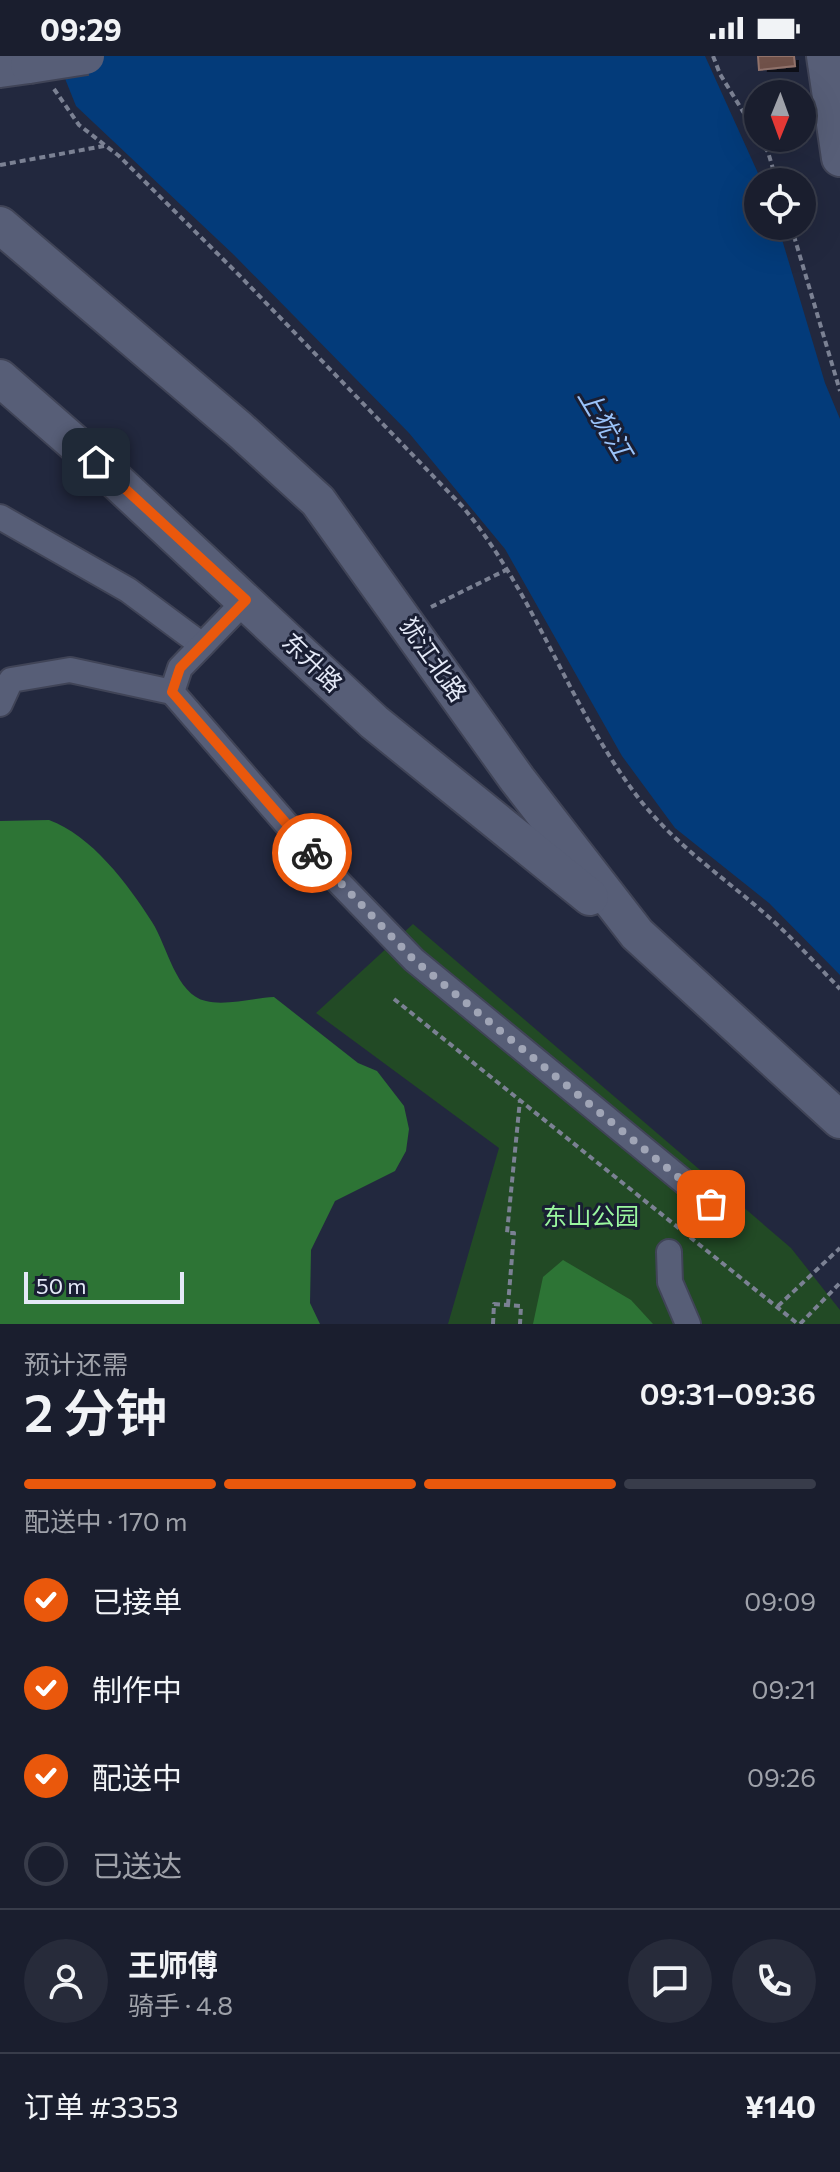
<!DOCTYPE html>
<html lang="zh">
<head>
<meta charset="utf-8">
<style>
  body { margin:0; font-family:Commissioner,"Noto Sans SC",sans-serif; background:#272b3a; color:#f1f3f6; height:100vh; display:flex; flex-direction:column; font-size:30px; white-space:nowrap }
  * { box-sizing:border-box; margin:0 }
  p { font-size:26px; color:#9fa2aa }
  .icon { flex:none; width:44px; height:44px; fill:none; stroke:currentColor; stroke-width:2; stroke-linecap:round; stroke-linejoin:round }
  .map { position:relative; height:1268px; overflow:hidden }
  .sheet { display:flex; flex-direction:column; background:#1a1e2e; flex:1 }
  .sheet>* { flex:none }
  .needle { width:52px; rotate:181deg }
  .controls { position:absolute; left:744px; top:24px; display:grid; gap:16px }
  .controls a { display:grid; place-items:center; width:72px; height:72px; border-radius:50%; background:#1a1e2e; box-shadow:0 8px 32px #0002,0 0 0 2px #383c4a; font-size:40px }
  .scale { position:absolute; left:24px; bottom:20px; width:160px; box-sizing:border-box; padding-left:8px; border:4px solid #e4e9f7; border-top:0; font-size:22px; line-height:28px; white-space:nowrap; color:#e4e9f7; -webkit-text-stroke:6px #191e33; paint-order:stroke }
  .pin { position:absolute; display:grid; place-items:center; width:68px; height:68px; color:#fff; margin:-34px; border-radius:16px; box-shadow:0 4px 12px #0006 }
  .courier { position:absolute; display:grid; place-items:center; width:80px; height:80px; margin:-40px; border:6px solid #ea580c; border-radius:50%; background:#fff; color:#222; box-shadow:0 2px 10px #0007 }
  .summary em { font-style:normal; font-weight:600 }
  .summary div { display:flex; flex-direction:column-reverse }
  .summary { display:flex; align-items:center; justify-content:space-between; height:136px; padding:0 24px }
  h1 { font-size:52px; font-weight:600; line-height:60px }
  .bar { display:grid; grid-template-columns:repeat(4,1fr); gap:12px 8px; align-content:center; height:96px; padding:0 24px }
  .bar i { height:10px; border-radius:6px; background:#383c4a }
  .bar .current { background:#ea580c }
  .bar p { grid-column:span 4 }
  .line { display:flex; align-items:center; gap:20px; padding:0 24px; border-top:2px solid #383c4a }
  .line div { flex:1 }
  .round { display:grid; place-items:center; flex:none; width:84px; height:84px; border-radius:42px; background:#272b3a }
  ol { padding:0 24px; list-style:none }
  li { display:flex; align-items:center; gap:24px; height:88px }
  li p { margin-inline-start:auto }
  li .icon { padding:8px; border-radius:50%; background:#ea580c; color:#fff; stroke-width:4 }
  li:last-child { color:#9fa2aa }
  li i { width:44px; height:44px; border:4px solid #383c4a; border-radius:50% }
  .status { display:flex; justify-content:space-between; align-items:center; height:56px; padding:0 40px; background:#1a1e2e; direction:ltr }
  .status svg { height:22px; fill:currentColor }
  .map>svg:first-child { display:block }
  .green { fill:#224a25 }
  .forest { fill:#2d7435 }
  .water { fill:#033b7a }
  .building { fill:#6f514a; stroke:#91726b; stroke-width:2; filter:url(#shadow) }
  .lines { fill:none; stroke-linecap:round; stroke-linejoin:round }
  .street-casing { stroke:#404457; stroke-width:28 }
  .secondary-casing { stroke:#404457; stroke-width:40 }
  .path { stroke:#7b8193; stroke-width:4; stroke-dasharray:6 4; stroke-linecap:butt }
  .street { stroke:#575e77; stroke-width:24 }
  .secondary { stroke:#575e77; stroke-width:36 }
  .secondary-bridge-casing { stroke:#404457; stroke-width:40; stroke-linecap:butt }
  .secondary-bridge { stroke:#575e77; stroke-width:36 }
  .done { stroke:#a0a5b6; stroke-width:8; stroke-dasharray:0 14.4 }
  .route { stroke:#ea580c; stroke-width:10 }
  .labels { text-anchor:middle; stroke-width:6; stroke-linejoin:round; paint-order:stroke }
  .street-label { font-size:24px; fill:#e4e9f7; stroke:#191e33 }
  .park-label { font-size:24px; fill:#9af79f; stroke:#191e33 }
  .water-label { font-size:26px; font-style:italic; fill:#9ac3fa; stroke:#191e33 }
</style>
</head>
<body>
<div class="status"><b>09:29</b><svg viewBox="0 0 49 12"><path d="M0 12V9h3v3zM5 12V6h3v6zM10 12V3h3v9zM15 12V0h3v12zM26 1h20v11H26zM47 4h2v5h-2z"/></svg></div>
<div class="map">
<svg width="840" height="1268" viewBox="0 0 840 1268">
  <defs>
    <filter id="shadow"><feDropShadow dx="9" dy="5" stdDeviation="0" flood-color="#0009"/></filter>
  </defs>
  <rect width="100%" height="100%" fill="#22283e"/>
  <polygon class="green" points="413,868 791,1192 840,1254 840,1268 448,1268 499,1092 316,957"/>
  <g class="forest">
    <path d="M 49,764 C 91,779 128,828 152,866 C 167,889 176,939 206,945 C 225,950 254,942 274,941 L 358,1007 L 377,1015 L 404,1050 L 409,1073 L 406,1095 L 395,1115 L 335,1145 L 311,1194 L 310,1247 L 320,1268 L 0,1268 L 0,765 Z"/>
    <polygon points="563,1204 631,1244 653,1268 533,1268 543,1221"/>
  </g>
  <polygon class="water" points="56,0 705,0 762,126 758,126 758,170 778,170 825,327 840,363 840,919 769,847 675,772 622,700 505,493 409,377 234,199 76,50"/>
  <polygon class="building" points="758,0 794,0 795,10 759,14"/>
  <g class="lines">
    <defs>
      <g id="street">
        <polyline points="0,461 128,534 202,589"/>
        <polyline points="246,544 180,612 172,636 322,809 414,904 711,1148"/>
        <polyline points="0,648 11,624 70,614 172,636"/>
        <polyline points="669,1196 670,1226 688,1268"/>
      </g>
      <g id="secondary">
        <polyline points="825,0 840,102"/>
        <polyline points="0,13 29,9"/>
        <polyline points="0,169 239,373 318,445 517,723 637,878 840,1064"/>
        <polyline points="0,322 96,406 374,666 590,841"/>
      </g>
    </defs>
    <use href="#street" class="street-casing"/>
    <use href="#secondary" class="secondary-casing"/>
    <g class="path">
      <polyline points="713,0 720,18 758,80"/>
      <path d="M 54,33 L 79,69 L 119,100 L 239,219 L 462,450 C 534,536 567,646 634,736 C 669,784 718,817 763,856 C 790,879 815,907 840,933"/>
      <polyline points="759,82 768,96 777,126"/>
      <polyline points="0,109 104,90"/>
      <polyline points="791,170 840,335"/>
      <polyline points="431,551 508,513"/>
      <polyline points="394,943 798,1268"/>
      <polyline points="508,1249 514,1177 507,1177 520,1044"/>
      <polyline points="778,1250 840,1192"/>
      <polyline points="493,1268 494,1248 521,1250 520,1268"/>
      <polyline points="800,1268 840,1227"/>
    </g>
    <use href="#street" class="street"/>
    <use href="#secondary" class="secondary"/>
    <defs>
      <polyline id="secondary-bridge" points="29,9 86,0"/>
    </defs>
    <use href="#secondary-bridge" class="secondary-bridge-casing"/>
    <use href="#secondary-bridge" class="secondary-bridge"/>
  </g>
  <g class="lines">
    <polyline class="done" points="312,797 414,904 711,1148"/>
    <polyline class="route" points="96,406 246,544 180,612 172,636 312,797"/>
  </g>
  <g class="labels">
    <g class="street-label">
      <text transform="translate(433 604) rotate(55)" y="8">犹江北路</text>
      <text transform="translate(312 607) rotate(44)" y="8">东升路</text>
    </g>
    <g class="park-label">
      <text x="591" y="1169">东山公园</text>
    </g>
    <g class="water-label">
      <text transform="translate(605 368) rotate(59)" y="9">上犹江</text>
    </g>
  </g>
</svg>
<div class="controls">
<a><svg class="needle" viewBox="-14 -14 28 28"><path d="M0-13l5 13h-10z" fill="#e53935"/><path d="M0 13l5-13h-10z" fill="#9fa2aa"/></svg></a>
<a><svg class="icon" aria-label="locate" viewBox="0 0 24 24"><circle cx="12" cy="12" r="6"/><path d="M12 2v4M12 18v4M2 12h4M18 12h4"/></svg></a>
</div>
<div class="scale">50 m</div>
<div class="pin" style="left:711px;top:1148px;background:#ea580c"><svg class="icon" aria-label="bag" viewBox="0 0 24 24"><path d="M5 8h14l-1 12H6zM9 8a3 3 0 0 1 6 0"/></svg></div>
<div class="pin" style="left:96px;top:406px;background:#1f2937"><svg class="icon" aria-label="home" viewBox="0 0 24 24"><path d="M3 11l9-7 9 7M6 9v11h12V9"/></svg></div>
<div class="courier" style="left:312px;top:797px"><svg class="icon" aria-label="bike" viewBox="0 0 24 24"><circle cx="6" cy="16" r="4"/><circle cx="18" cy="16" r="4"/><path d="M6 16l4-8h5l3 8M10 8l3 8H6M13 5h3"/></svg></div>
</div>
<section class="sheet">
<div class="summary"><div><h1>2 分钟</h1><p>预计还需</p></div><em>09:31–09:36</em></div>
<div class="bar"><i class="current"></i><i class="current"></i><i class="current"></i><i></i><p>配送中 · 170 m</p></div>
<ol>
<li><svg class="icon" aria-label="check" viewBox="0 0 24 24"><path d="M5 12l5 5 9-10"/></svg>已接单<p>09:09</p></li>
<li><svg class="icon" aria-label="check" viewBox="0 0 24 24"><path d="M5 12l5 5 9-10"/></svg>制作中<p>09:21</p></li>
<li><svg class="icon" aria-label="check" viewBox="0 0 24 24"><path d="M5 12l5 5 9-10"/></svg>配送中<p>09:26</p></li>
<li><i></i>已送达</li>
</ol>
<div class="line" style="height:144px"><a class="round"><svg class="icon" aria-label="person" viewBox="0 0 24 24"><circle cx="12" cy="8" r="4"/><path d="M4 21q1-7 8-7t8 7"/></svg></a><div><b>王师傅</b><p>骑手 · 4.8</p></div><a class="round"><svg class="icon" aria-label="chat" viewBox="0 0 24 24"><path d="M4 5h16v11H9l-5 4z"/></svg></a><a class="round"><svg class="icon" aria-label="phone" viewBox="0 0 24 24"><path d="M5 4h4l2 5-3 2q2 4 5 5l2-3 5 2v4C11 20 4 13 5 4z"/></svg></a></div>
<div class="line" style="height:104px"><div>订单 #3353</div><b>¥140</b></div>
</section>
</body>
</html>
